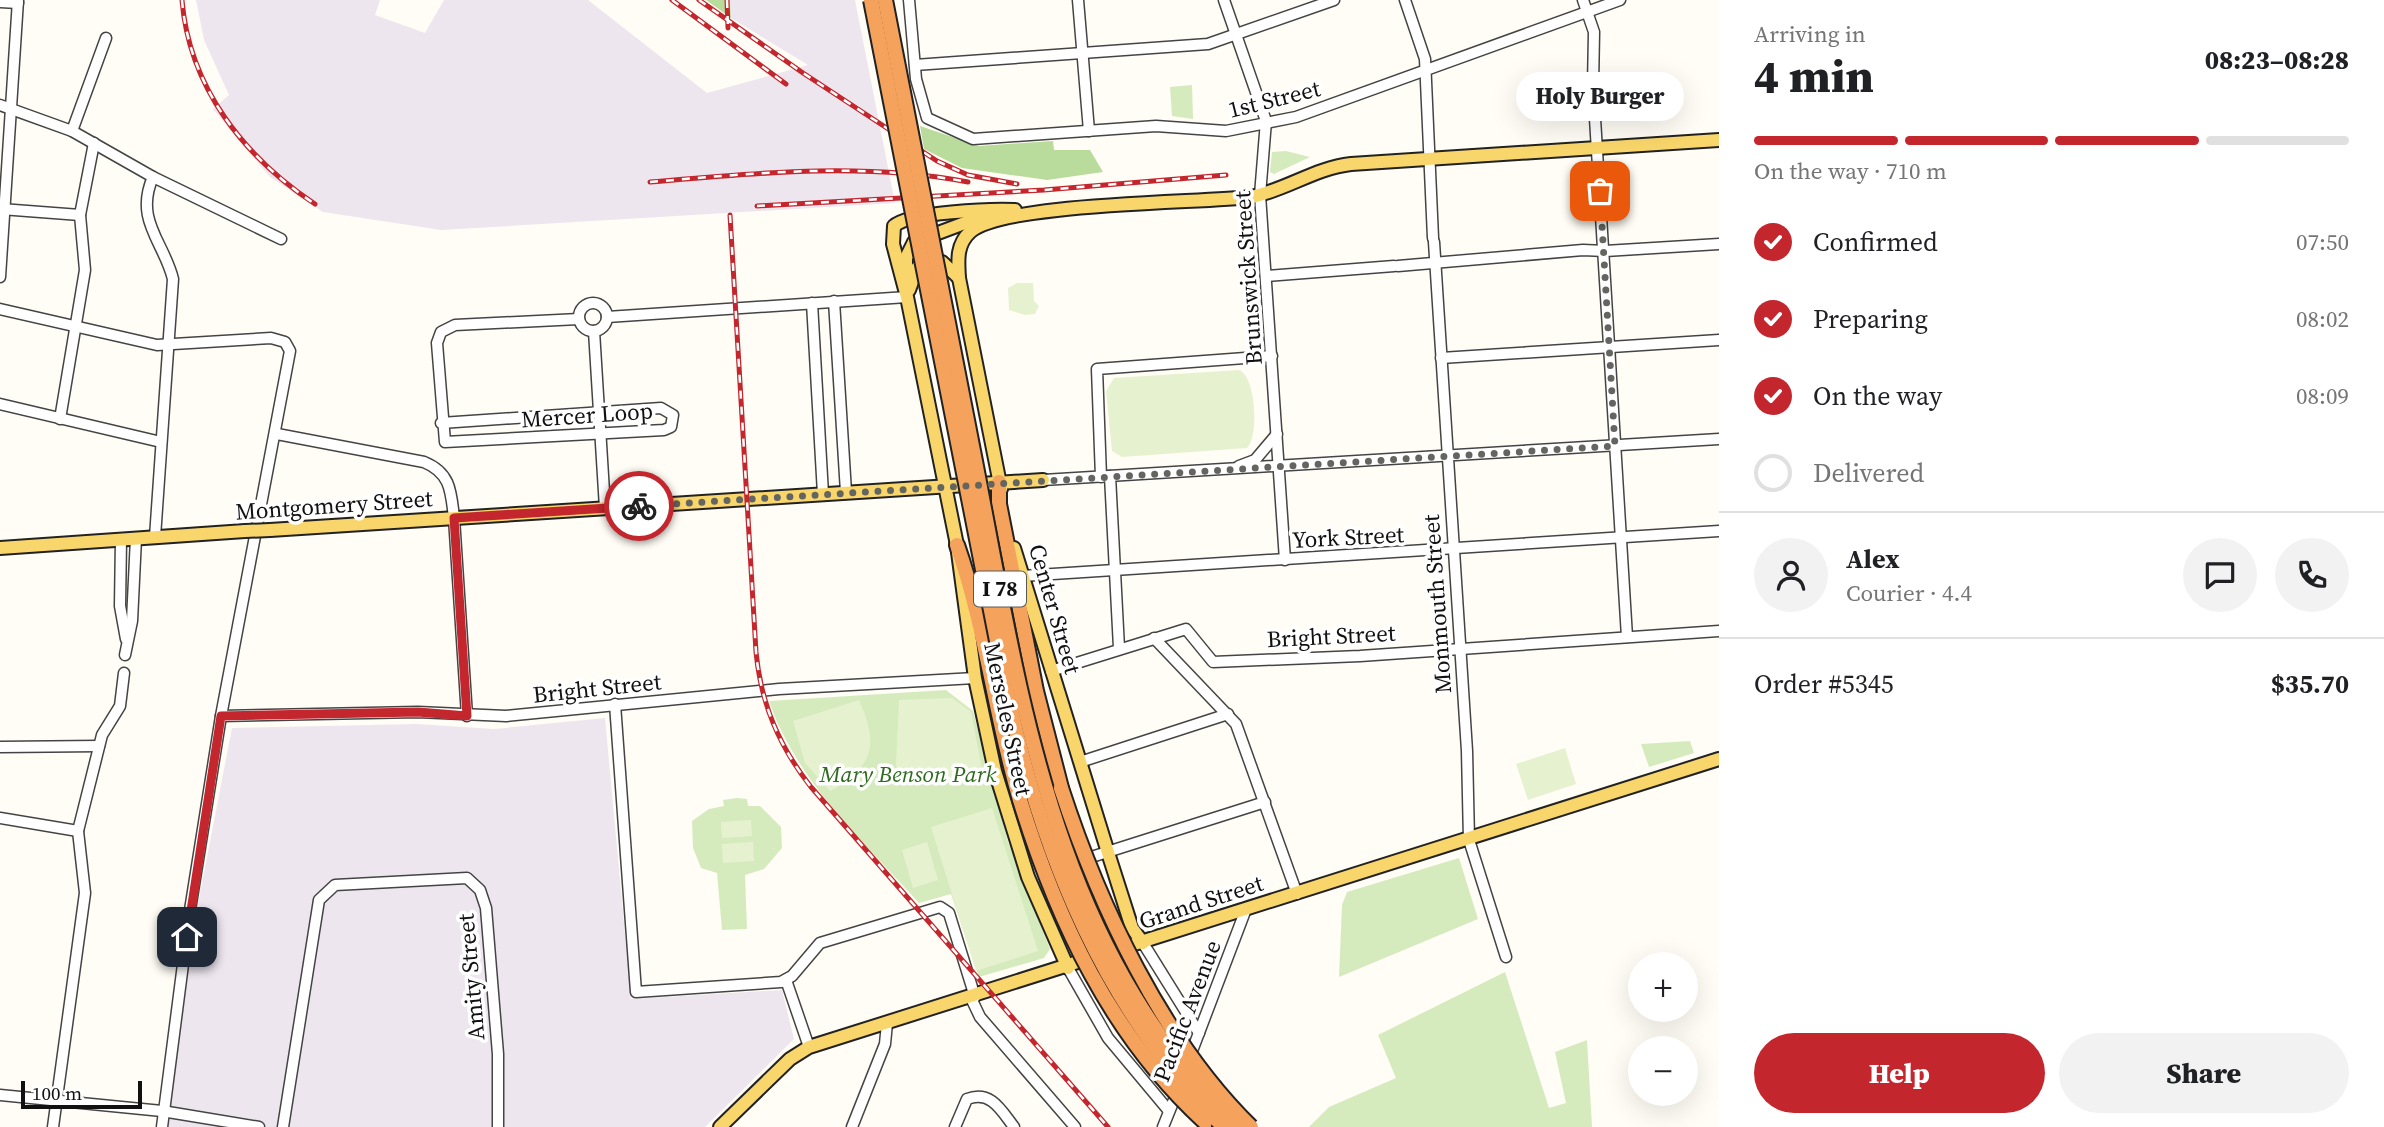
<!DOCTYPE html>
<html lang="en">
<head>
<meta charset="utf-8">
<style>
  body { margin:0; font-family:"Source Serif 4",serif; background:#f2f2f2; color:#202124; height:100vh; display:flex; flex-direction:column; font-size:26px; white-space:nowrap }
  * { box-sizing:border-box; margin:0 }
  p { font-size:23px; color:#757577 }
  .icon { flex:none; width:38px; height:38px; fill:none; stroke:currentColor; stroke-width:2; stroke-linecap:round; stroke-linejoin:round }
  .map { position:relative; flex:1; overflow:hidden }
  .drawer { display:flex; flex-direction:column; background:#fff; width:665px }
  .drawer>* { flex:none }
  .tools { position:absolute; left:1628px; top:952px; display:grid; gap:14px }
  .tools a { display:grid; place-items:center; width:70px; height:70px; border-radius:50%; background:#fff; box-shadow:0 7px 28px #0002; font-size:35px }
  .scale { position:absolute; left:21px; bottom:18px; width:121px; box-sizing:border-box; padding-left:7px; border:4px solid #111; border-top:0; font-size:19px; line-height:24px; white-space:nowrap; color:#111; -webkit-text-stroke:5px #fff; paint-order:stroke }
  .pin { position:absolute; display:grid; place-items:center; width:60px; height:60px; color:#fff; margin:-30px; border-radius:14px; box-shadow:0 4px 10px #0006 }
  .courier { position:absolute; display:grid; place-items:center; width:70px; height:70px; margin:-35px; border:5px solid #c4262e; border-radius:50%; background:#fff; color:#222; box-shadow:0 2px 9px #0007 }
  .bubble { position:absolute; height:49px; border-radius:24px; background:#fff; box-shadow:0 7px 28px #0002; font-size:23px; font-weight:800; line-height:49px; text-align:center }
  .summary em { font-style:normal; font-weight:800 }
  .summary div { display:flex; flex-direction:column-reverse }
  .summary { display:flex; align-items:center; justify-content:space-between; height:119px; padding:0 35px }
  h1 { font-size:46px; font-weight:800; line-height:52px }
  .bar { display:grid; grid-template-columns:repeat(4,1fr); gap:10px 7px; align-content:center; height:84px; padding:0 35px }
  .bar i { height:9px; border-radius:5px; background:#e0e0e0 }
  .bar .active { background:#c4262e }
  .bar p { grid-column:span 4 }
  .line { display:flex; align-items:center; gap:18px; padding:0 35px; border-top:2px solid #e0e0e0 }
  .line div { flex:1 }
  .round { display:grid; place-items:center; flex:none; width:74px; height:74px; border-radius:37px; background:#f2f2f2 }
  ol { padding:0 35px; list-style:none }
  li { display:flex; align-items:center; gap:21px; height:77px }
  li p { margin-inline-start:auto }
  li .icon { padding:7px; border-radius:50%; background:#c4262e; color:#fff; stroke-width:4 }
  li:last-child { color:#757577 }
  li i { width:38px; height:38px; border:4px solid #e0e0e0; border-radius:50% }
  .cta { display:flex; gap:14px; margin-top:auto; padding:14px 35px }
  .cta a { flex:1; height:80px; border-radius:42px; background:#c4262e; color:#fff; font-size:28px; font-weight:800; line-height:80px; text-align:center }
  .cta a+a { background:#f2f2f2; color:#202124 }
  main { display:flex; flex:1; min-height:0 }
  .map>svg:first-child { display:block }
  .industrial { fill:#eee6ef }
  .green { fill:#d5ebbd }
  .forest { fill:#b9dc9c }
  .pitch { fill:#e6f2cf }
  .lines { fill:none; stroke-linecap:round; stroke-linejoin:round }
  .minor-casing { stroke:#444; stroke-width:13 }
  .major-casing { stroke:#222; stroke-width:16 }
  .highway-casing { stroke:#222; stroke-width:18 }
  .minor { stroke:#fff; stroke-width:10 }
  .major { stroke:#f9d66b; stroke-width:12 }
  .highway { stroke:#f5a25d; stroke-width:14 }
  .rail-casing { stroke:#c4262e; stroke-width:5 }
  .rail { stroke:#fff; stroke-width:2.5; stroke-dasharray:8; stroke-linecap:butt }
  .major-bridge-casing { stroke:#222; stroke-width:16; stroke-linecap:butt }
  .highway-bridge-casing { stroke:#222; stroke-width:18; stroke-linecap:butt }
  .major-bridge { stroke:#f9d66b; stroke-width:12 }
  .highway-bridge { stroke:#f5a25d; stroke-width:14 }
  .done { stroke:#646461; stroke-width:7; stroke-dasharray:0 12.6 }
  .route { stroke:#c4262e; stroke-width:9 }
  .labels { text-anchor:middle; stroke-width:7; stroke-linejoin:round; paint-order:stroke }
  .shield { fill:#fff; stroke:#585858; stroke-width:2 }
  .shield-label { font-size:21px; font-weight:bold; fill:#111 }
  .street-label { font-size:23px; fill:#111; stroke:#fff }
  .park-label { font-size:23px; font-style:italic; fill:#2f6b1f; stroke:#fff }
</style>
</head>
<body>
<main>
<div class="map">
<svg width="1719" height="1127" viewBox="0 0 1719 1127">
  <rect width="100%" height="100%" fill="#fffdf5"/>
  <g class="industrial">
    <polygon points="196,0 380,0 375,15 425,33 444,0 588,0 707,93 808,65 731,18 730,0 855,0 895,203 441,230 323,212 270,177 213,109 229,95 204,40"/>
    <polygon points="605,718 631,999 782,990 794,1039 705,1127 168,1127 195,919 232,728 417,724 494,729"/>
  </g>
  <g class="green">
    <polygon points="1192,85 1193,119 1172,116 1170,87"/>
    <polygon points="1286,151 1310,157 1274,174 1270,172 1272,152"/>
    <path d="M 946,690 L 973,711 L 1008,842 L 1050,949 L 1044,958 L 979,977 L 951,894 L 919,903 C 863,841 797,782 769,701 Z"/>
    <polygon points="1690,741 1694,753 1649,767 1641,744"/>
    <polygon points="737,798 747,799 748,806 760,806 781,827 782,848 764,869 745,875 747,929 722,930 717,873 701,868 693,848 692,821 709,809 724,806 723,800"/>
    <polygon points="1459,858 1478,919 1339,977 1342,905 1347,892"/>
    <polygon points="1505,972 1549,1108 1566,1103 1555,1052 1587,1040 1592,1127 1309,1127 1329,1107 1396,1078 1378,1035"/>
  </g>
  <g class="forest">
    <polygon points="706,0 730,0 731,18"/>
    <polygon points="920,126 979,146 1053,141 1054,150 1090,150 1103,172 1047,180 962,168 924,149"/>
  </g>
  <g class="pitch">
    <polygon points="1017,283 1033,283 1034,301 1039,306 1035,314 1025,315 1009,310 1008,288"/>
    <path d="M 1239,370 C 1256,377 1259,436 1247,448 L 1122,457 L 1112,451 L 1106,391 L 1114,378 Z"/>
    <polygon points="952,698 971,712 983,775 903,783 896,765 899,700"/>
    <path d="M 859,700 C 879,745 874,766 830,791 L 805,763 L 793,721 Z"/>
    <polygon points="1565,748 1576,784 1528,800 1516,764"/>
    <polygon points="992,808 1038,951 976,971 931,827"/>
    <polygon points="751,820 752,836 722,838 721,822"/>
    <polygon points="753,842 754,861 723,863 722,844"/>
    <polygon points="927,842 938,880 913,888 902,850"/>
  </g>
  <g class="lines">
    <defs>
      <g id="minor">
        <polyline points="909,0 916,79 927,118 973,139 1156,126 1226,131 1296,117 1620,0"/>
        <polyline points="1078,0 1089,131"/>
        <polyline points="1224,0 1266,121 1260,195 1285,560"/>
        <polyline points="1405,0 1425,59 1433,238"/>
        <polyline points="1583,0 1594,32 1593,86 1627,637"/>
        <polyline points="0,2 18,3"/>
        <polyline points="915,65 1208,44 1334,0"/>
        <polyline points="0,105 72,131 153,177 281,239"/>
        <polyline points="72,131 106,38"/>
        <path d="M 153,177 C 134,220 164,242 173,279 L 155,537"/>
        <polyline points="1,209 80,215"/>
        <polyline points="1434,242 1467,751 1469,840 1506,957"/>
        <polyline points="1398,266 1583,250 1605,251 1719,244"/>
        <polyline points="1266,276 1394,266"/>
        <polyline points="0,277 18,0"/>
        <polyline points="834,301 846,492"/>
        <polyline points="812,303 823,494"/>
        <circle cx="593" cy="317" r="14"/>
        <polyline points="0,309 157,345 271,338 285,342 290,351 221,716 190,910 162,1127"/>
        <polyline points="607,317 907,297"/>
        <polyline points="594,331 605,508"/>
        <polyline points="1441,358 1719,340"/>
        <polyline points="0,404 161,442"/>
        <polyline points="60,419 85,270 80,215 94,143"/>
        <polyline points="441,423 661,408 673,415 671,427 664,430 445,442 437,343 441,332 455,325 579,319"/>
        <path d="M 277,434 L 424,462 C 451,473 451,492 454,518 L 467,716"/>
        <polyline points="1239,466 1255,460 1277,434"/>
        <polyline points="1110,476 1119,648"/>
        <polyline points="1101,477 1097,369 1272,356"/>
        <polyline points="1043,480 1719,439"/>
        <polyline points="121,539 120,606 126,639"/>
        <polyline points="1022,576 1719,531"/>
        <polyline points="1154,638 1236,724 1297,894"/>
        <polyline points="125,655 132,621 136,538"/>
        <polyline points="1051,671 1186,629 1213,662 1360,656 1719,631"/>
        <polyline points="615,704 636,992 781,982 792,976 820,943 940,907 949,913 975,997"/>
        <polyline points="221,716 418,712 506,716 779,689 975,678"/>
        <polyline points="0,747 99,746"/>
        <polyline points="1080,762 1228,714"/>
        <polyline points="0,818 78,831 85,893 53,1127"/>
        <polyline points="78,831 102,735 120,706 124,673"/>
        <polyline points="1082,860 1265,802"/>
        <polyline points="1143,943 1199,1033"/>
        <polyline points="1068,968 1108,1038 1169,1111"/>
        <polyline points="786,980 809,1047"/>
        <polyline points="971,998 980,1017 1075,1127"/>
        <polyline points="1189,1059 1246,909"/>
        <polyline points="0,1095 162,1111 259,1127"/>
        <polyline points="283,1127 319,900 335,885 467,878 480,890 486,908 498,1054 498,1127"/>
        <polyline points="852,1127 885,1044 887,1023"/>
        <path d="M 955,1127 L 967,1099 C 991,1090 1001,1110 1014,1127"/>
        <polyline points="1163,1127 1178,1090"/>
      </g>
      <g id="major">
        <path d="M 1015,210 C 992,209 909,212 894,226 L 893,244 L 907,297 L 957,545 L 975,678 L 995,771 L 1028,877 L 1068,968"/>
        <polyline points="906,277 906,258 914,242 986,215"/>
        <polyline points="909,290 917,268 929,259 942,262 959,278"/>
        <path d="M 1001,489 L 959,278 C 958,261 956,245 970,232 C 1001,203 1198,203 1251,197 C 1286,190 1315,168 1351,164 L 1719,140"/>
        <polyline points="270,530 1043,480"/>
        <polyline points="0,548 245,531"/>
        <polyline points="1014,548 1110,859 1132,928 1143,943"/>
        <polyline points="720,1127 790,1059 809,1047 1719,759"/>
      </g>
      <g id="highway">
        <polyline points="999,482 999,504 1036,691 1061,788"/>
        <path d="M 957,545 C 986,628 995,716 1020,800"/>
      </g>
    </defs>
    <use href="#minor" class="minor-casing"/>
    <use href="#major" class="major-casing"/>
    <use href="#highway" class="highway-casing"/>
    <use href="#minor" class="minor"/>
    <use href="#major" class="major"/>
    <use href="#highway" class="highway"/>
    <defs>
      <g id="rail">
        <path d="M 182,0 C 189,87 244,157 315,204"/>
        <polyline points="672,0 786,84"/>
        <polyline points="699,0 803,73 937,161 968,175 1017,184"/>
        <polyline points="727,0 728,28"/>
        <path d="M 650,182 C 756,173 863,162 968,182"/>
        <polyline points="757,206 1044,190 1226,175"/>
        <path d="M 730,215 L 756,652 C 761,704 779,746 811,787 L 1108,1127"/>
      </g>
    </defs>
    <use href="#rail" class="rail-casing"/>
    <use href="#rail" class="rail"/>
    <defs>
      <polyline id="major-bridge" points="245,531 270,530"/>
      <g id="highway-bridge">
        <path d="M 871,0 L 1008,697 C 1043,856 1105,1012 1224,1127"/>
        <path d="M 885,0 C 914,152 944,304 974,456 C 1021,697 1052,949 1239,1127"/>
        <path d="M 1061,788 C 1099,905 1162,1040 1251,1127"/>
        <path d="M 1020,800 C 1057,920 1111,1036 1205,1122"/>
      </g>
    </defs>
    <use href="#major-bridge" class="major-bridge-casing"/>
    <use href="#highway-bridge" class="highway-bridge-casing"/>
    <use href="#major-bridge" class="major-bridge"/>
    <use href="#highway-bridge" class="highway-bridge"/>
  </g>
  <g class="lines">
    <polyline class="done" points="639,506 1615,446 1600,191"/>
    <polyline class="route" points="187,937 221,716 418,712 467,716 454,518 639,506"/>
  </g>
  <g class="labels">
    <rect class="shield" x="974" y="571.5" width="52" height="35" rx="5"/>
    <g class="shield-label">
      <text x="1000" y="596">I 78</text>
    </g>
    <g class="street-label">
      <text transform="translate(1274 99) rotate(-14)" y="8">1st Street</text>
      <text transform="translate(1248 278) rotate(-94)" y="8">Brunswick Street</text>
      <text transform="translate(587 415) rotate(-4)" y="8">Mercer Loop</text>
      <text transform="translate(334 505) rotate(-4)" y="8">Montgomery Street</text>
      <text transform="translate(1348 537) rotate(-3)" y="8">York Street</text>
      <text transform="translate(1437 604) rotate(-94)" y="8">Monmouth Street</text>
      <text transform="translate(1055 609) rotate(74)" y="8">Center Street</text>
      <text transform="translate(1331 636) rotate(-3)" y="8">Bright Street</text>
      <text transform="translate(597 688) rotate(-6)" y="8">Bright Street</text>
      <text transform="translate(1008 719) rotate(78)" y="8">Merseles Street</text>
      <text transform="translate(1201 902) rotate(-18)" y="8">Grand Street</text>
      <text transform="translate(471 977) rotate(-95)" y="8">Amity Street</text>
      <text transform="translate(1187 1011) rotate(-69)" y="8">Pacific Avenue</text>
    </g>
    <g class="park-label">
      <text x="908" y="782">Mary Benson Park</text>
    </g>
  </g>
</svg>
<div class="tools">
<a>+</a>
<a>−</a>
</div>
<div class="scale">100 m</div>
<div class="pin" style="left:1600px;top:191px;background:#ea580c"><svg class="icon" aria-label="bag" viewBox="0 0 24 24"><path d="M5 8h14l-1 12H6zM9 8a3 3 0 0 1 6 0"/></svg></div>
<div class="pin" style="left:187px;top:937px;background:#1f2937"><svg class="icon" aria-label="home" viewBox="0 0 24 24"><path d="M3 11l9-7 9 7M6 9v11h12V9"/></svg></div>
<div class="courier" style="left:639px;top:506px"><svg class="icon" aria-label="bike" viewBox="0 0 24 24"><circle cx="6" cy="16" r="4"/><circle cx="18" cy="16" r="4"/><path d="M6 16l4-8h5l3 8M10 8l3 8H6M13 5h3"/></svg></div>
<div class="bubble" style="left:1516px;top:72px;width:168px">Holy Burger</div>
</div>
<section class="drawer">
<div class="summary"><div><h1>4 min</h1><p>Arriving in</p></div><em>08:23–08:28</em></div>
<div class="bar"><i class="active"></i><i class="active"></i><i class="active"></i><i></i><p>On the way · 710 m</p></div>
<ol>
<li><svg class="icon" aria-label="check" viewBox="0 0 24 24"><path d="M5 12l5 5 9-10"/></svg>Confirmed<p>07:50</p></li>
<li><svg class="icon" aria-label="check" viewBox="0 0 24 24"><path d="M5 12l5 5 9-10"/></svg>Preparing<p>08:02</p></li>
<li><svg class="icon" aria-label="check" viewBox="0 0 24 24"><path d="M5 12l5 5 9-10"/></svg>On the way<p>08:09</p></li>
<li><i></i>Delivered</li>
</ol>
<div class="line" style="height:126px"><a class="round"><svg class="icon" aria-label="person" viewBox="0 0 24 24"><circle cx="12" cy="8" r="4"/><path d="M4 21q1-7 8-7t8 7"/></svg></a><div><b>Alex</b><p>Courier · 4.4</p></div><a class="round"><svg class="icon" aria-label="chat" viewBox="0 0 24 24"><path d="M4 5h16v11H9l-5 4z"/></svg></a><a class="round"><svg class="icon" aria-label="phone" viewBox="0 0 24 24"><path d="M5 4h4l2 5-3 2q2 4 5 5l2-3 5 2v4C11 20 4 13 5 4z"/></svg></a></div>
<div class="line" style="height:91px"><div>Order #5345</div><b>$35.70</b></div>
<div class="cta"><a>Help</a><a>Share</a></div>
</section>
</main>
</body>
</html>
